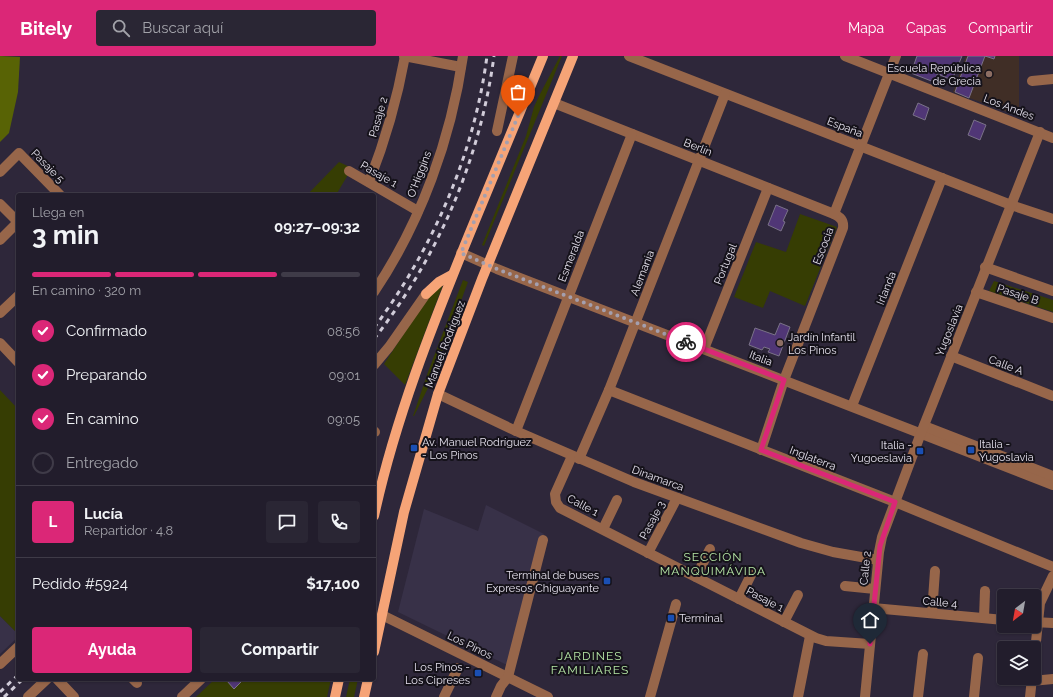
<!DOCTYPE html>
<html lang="es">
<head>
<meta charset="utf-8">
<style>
  body { margin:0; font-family:Raleway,sans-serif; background:#2a2634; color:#f1f3f6; height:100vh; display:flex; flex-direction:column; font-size:15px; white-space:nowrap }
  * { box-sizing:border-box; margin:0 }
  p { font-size:13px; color:#a2a2a9 }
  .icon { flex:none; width:22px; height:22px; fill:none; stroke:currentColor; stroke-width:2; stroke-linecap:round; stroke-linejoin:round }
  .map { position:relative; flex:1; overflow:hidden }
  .panel { position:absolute; left:16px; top:137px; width:360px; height:488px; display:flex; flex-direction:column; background:#221d2c; border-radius:4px; box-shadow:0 1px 3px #0004,0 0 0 1px #3f3b48 }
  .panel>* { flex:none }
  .needle { width:26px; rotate:211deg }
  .buttons { position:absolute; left:997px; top:533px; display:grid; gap:8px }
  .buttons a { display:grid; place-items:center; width:44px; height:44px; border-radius:4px; background:#221d2c; box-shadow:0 1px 3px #0004,0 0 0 1px #3f3b48; font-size:20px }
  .pin { position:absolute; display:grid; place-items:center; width:34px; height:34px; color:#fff; margin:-41px -17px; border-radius:50% 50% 50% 0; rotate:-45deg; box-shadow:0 0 4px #0007 }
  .pin .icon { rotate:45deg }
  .courier { position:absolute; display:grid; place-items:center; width:40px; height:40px; margin:-20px; border:3px solid #db2777; border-radius:50%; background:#fff; color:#222; box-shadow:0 1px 5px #0007 }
  .head em { font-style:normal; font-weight:700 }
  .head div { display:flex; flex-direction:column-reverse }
  .head { display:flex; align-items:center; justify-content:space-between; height:68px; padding:0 16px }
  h1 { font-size:26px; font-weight:700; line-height:30px }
  .bar { display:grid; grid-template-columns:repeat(4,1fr); gap:6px 4px; align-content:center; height:48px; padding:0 16px }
  .bar i { height:5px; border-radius:3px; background:#3f3b48 }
  .bar .current { background:#db2777 }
  .bar p { grid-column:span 4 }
  .line { display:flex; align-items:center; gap:10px; padding:0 16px; border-top:1px solid #3f3b48 }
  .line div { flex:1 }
  .round { display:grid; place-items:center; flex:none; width:42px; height:42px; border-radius:4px; background:#2a2634 }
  ol { padding:0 16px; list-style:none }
  li { display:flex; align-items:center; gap:12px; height:44px }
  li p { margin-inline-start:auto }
  li .icon { padding:4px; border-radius:50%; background:#db2777; color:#fff; stroke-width:4 }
  li:last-child { color:#a2a2a9 }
  li i { width:22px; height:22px; border:2px solid #3f3b48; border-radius:50% }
  .primary-button { display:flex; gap:8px; margin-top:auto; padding:8px 16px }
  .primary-button a { flex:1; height:46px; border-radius:4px; background:#db2777; color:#fff; font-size:16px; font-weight:700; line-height:46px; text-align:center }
  .primary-button a+a { background:#2a2634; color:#f1f3f6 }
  header { display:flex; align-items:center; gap:24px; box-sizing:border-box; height:56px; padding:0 20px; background:#db2777; color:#fff }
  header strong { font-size:19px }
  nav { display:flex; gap:22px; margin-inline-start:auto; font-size:14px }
  .search { width:280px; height:36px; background:#2a2634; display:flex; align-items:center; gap:10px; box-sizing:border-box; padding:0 14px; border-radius:4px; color:#a2a2a9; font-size:15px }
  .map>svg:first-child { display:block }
  .built { fill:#383148 }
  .education { fill:#402e26 }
  .green { fill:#363d03 }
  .forest { fill:#586305 }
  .building { fill:#503676; stroke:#7a7288 }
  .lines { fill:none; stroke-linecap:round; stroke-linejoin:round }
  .minor { stroke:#97664a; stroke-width:10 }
  .major { stroke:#f6a477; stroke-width:10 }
  .rail { stroke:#d1ccd9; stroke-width:3; stroke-dasharray:5 5; stroke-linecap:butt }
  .done { stroke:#a49fae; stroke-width:4; stroke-dasharray:0 7.2 }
  .route { stroke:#db2777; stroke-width:5 }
  .education-dot { fill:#8d6e63; stroke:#15121a; stroke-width:1.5 }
  .transit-dot { fill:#1a4fb4; stroke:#15121a; stroke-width:1.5 }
  .labels { text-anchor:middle; stroke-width:4; stroke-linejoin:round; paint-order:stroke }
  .poi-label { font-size:11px; fill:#e4e0ec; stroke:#15121a; text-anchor:end }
  .street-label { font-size:11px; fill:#e4e0ec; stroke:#15121a }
  .neighbourhood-label { font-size:12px; letter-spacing:1px; fill:#b6e7a6; stroke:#15121a }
</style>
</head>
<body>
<header>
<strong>Bitely</strong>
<div class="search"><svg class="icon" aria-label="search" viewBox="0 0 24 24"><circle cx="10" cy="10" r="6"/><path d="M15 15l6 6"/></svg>Buscar aquí</div>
<nav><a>Mapa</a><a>Capas</a><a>Compartir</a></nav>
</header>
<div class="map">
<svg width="1053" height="641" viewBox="0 0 1053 641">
  <rect width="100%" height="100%" fill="#2e273a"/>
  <g class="built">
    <polygon points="486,449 544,478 507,609 398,556 424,453 478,475"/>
    <polygon points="0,560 18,578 18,581 0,598"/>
  </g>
  <polygon class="education" points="966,0 1019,0 1019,60 953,36"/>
  <g class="green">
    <polygon points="560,0 562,0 484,190 482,189 526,80 534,51 539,40"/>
    <polygon points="339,106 352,112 336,139 307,139"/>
    <polygon points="800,158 837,171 805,250 770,235 763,252 734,241 756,186 786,196"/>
    <polygon points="463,224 468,226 430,328 414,360 413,360 428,316"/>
    <polygon points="994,225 1053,244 1053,256 989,235"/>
    <polygon points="444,226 405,329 384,308 430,238"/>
    <polygon points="0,334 18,353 18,578 0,560"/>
    <polygon points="215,623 331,623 327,641 196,641"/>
    <polygon points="350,623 358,623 354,641 346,641"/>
  </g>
  <polygon class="forest" points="0,0 20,1 18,36 9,77 0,86"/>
  <g class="building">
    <polygon points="917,0 962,0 952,24 940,19 943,10 941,9 934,26 911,17"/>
    <polygon points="968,0 995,0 994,3 985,0 969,42 955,36"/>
    <polygon points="918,47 929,52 925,64 913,59"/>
    <polygon points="974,64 986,69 980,84 968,79"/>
    <polygon points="776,149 788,154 783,165 785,166 781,175 768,169"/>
    <polygon points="780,267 790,271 779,300 768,296 770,293 764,291 762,294 749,289 755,272 775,279"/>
    <polygon points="229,623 244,623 234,633 227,625"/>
  </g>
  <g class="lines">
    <g class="minor">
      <polyline points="404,0 461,11"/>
      <polyline points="629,0 1011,149 1053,163"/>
      <polyline points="845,0 1053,82"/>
      <polyline points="1032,25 1053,23"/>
      <path d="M 554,47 L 834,158 C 840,161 844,164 843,172 L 784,324 L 761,394"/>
      <polyline points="497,75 513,0"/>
      <polyline points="349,115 418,155"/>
      <polyline points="0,116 19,97 60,139"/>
      <path d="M 369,126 C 385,85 397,44 405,0"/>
      <polyline points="0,148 18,166"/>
      <polyline points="834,158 896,0"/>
      <polyline points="0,184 18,166"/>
      <polyline points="461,197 497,213 1053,429"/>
      <polyline points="985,211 1053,235"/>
      <path d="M 374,236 C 421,166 451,83 463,0"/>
      <polyline points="976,236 1053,262"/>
      <polyline points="0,257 18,240"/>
      <polyline points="0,287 18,306"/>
      <polyline points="704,293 768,132"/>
      <polyline points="951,300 1053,340"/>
      <polyline points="374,309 389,291 426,238"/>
      <polyline points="609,334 895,446 1053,511"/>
      <polyline points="438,338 516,375 634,426 801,487 833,496 878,504"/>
      <polyline points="852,350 942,122"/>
      <polyline points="924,370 1053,420"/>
      <polyline points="374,375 375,376"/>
      <polyline points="516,375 632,78"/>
      <polyline points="572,400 555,438 556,446 560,452 816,582 826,585 870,588"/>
      <polyline points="579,403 609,334 725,38"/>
      <polyline points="603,473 617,444"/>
      <polyline points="648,497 677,442"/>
      <polyline points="696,521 710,493"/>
      <polyline points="845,530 875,533"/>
      <polyline points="739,543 753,515"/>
      <polyline points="873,552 1004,564"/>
      <polyline points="932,557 935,515"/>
      <polyline points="382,559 548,641"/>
      <polyline points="984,562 985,535"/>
      <polyline points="784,566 798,539"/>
      <polyline points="1034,566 1053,567"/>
      <polyline points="1034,605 1040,547 1053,520"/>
      <polyline points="0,608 18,591"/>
      <polyline points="57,623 74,641"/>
      <polyline points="133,623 137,627"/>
      <polyline points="1032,625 1053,623"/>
      <polyline points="28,641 47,623"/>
      <polyline points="182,641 201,623"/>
      <polyline points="444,641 458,612"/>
      <polyline points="496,641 501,630 508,621 543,484"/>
      <polyline points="650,641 676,548"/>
      <polyline points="798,641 810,580"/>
      <polyline points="865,641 879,496 882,481 921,377 1040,76"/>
      <polyline points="918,641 923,598"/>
      <polyline points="974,641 978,602"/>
      <polyline points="1030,641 1032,622"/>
    </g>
    <g class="major">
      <polyline points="426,238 439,226 452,219"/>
      <path d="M 374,460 C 395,363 432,270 469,179 C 494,119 518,60 543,0"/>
      <polyline points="374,596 404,456 438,338 482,223 573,0"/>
      <polyline points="335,641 339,623"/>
      <polyline points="364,641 368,623"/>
    </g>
    <g class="rail">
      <path d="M 374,272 C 433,192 474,99 487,0"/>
      <path d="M 374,283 C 438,201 480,104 494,0"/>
      <polyline points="0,636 18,619"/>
      <polyline points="4,641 23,623"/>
    </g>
  </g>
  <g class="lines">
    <polyline class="done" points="518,60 461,197 497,213 686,286"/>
    <polyline class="route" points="686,286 784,324 761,394 895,446 880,490 870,588"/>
  </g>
  <g class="education-dot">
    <circle cx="989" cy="18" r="4"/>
    <circle cx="780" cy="287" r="4"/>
  </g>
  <g class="transit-dot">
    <rect x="410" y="388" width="8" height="8" rx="2"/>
    <rect x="967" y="390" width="8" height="8" rx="2"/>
    <rect x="916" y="391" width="8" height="8" rx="2"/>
    <rect x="603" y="521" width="8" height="8" rx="2"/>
    <rect x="667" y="558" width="8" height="8" rx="2"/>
    <rect x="474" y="613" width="8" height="8" rx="2"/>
  </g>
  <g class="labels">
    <g class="poi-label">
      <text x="981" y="16">Escuela República<tspan x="981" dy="13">de Grecia</tspan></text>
      <text x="788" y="285" text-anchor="start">Jardín Infantil<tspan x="788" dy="13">Los Pinos</tspan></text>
      <text x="422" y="390" text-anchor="start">Av. Manuel Rodríguez<tspan x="422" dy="13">- Los Pinos</tspan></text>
      <text x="979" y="392" text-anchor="start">Italia -<tspan x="979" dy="13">Yugoslavia</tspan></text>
      <text x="912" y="393">Italia -<tspan x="912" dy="13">Yugoeslavia</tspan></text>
      <text x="599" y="523">Terminal de buses<tspan x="599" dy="13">Expresos Chiguayante</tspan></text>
      <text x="679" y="566" text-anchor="start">Terminal</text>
      <text x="470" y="615">Los Pinos -<tspan x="470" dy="13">Los Cipreses</tspan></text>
    </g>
    <g class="street-label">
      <text transform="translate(1009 51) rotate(21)" y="4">Los Andes</text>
      <text transform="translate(378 61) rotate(-74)" y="4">Pasaje 2</text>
      <text transform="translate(845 71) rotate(21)" y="4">España</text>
      <text transform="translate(698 91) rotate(22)" y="4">Berlín</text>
      <text transform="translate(48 110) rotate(46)" y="4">Pasaje 5</text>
      <text transform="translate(379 118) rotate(30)" y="4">Pasaje 1</text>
      <text transform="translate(419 118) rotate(-69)" y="4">O'Higgins</text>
      <text transform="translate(823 190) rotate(-69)" y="4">Escocia</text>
      <text transform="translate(571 200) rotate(-69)" y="4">Esmeralda</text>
      <text transform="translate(725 208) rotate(-68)" y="4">Portugal</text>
      <text transform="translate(642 217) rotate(-69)" y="4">Alemania</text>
      <text transform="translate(886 232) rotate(-68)" y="4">Irlanda</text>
      <text transform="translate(1018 238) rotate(18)" y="4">Pasaje B</text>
      <text transform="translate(949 274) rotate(-68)" y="4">Yugoslavia</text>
      <text transform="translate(445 288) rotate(-69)" y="4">Manuel Rodríguez</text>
      <text transform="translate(761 302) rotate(21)" y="4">Italia</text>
      <text transform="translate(1006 309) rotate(21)" y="4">Calle A</text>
      <text transform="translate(813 402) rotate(21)" y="4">Inglaterra</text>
      <text transform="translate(658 422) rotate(20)" y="4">Dinamarca</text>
      <text transform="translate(583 449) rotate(28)" y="4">Calle 1</text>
      <text transform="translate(652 464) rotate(-62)" y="4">Pasaje 3</text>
      <text transform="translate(865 512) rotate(-84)" y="4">Calle 2</text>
      <text transform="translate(765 543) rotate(27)" y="4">Pasaje 1</text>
      <text transform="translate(940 546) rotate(5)" y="4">Calle 4</text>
      <text transform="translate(470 589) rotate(26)" y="4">Los Pinos</text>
    </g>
    <g class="neighbourhood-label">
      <text x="713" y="505">SECCIÓN<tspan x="713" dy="14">MANQUIMÁVIDA</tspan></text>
      <text x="590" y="604">JARDINES<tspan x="590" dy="14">FAMILIARES</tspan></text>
    </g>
  </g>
</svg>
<div class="buttons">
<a><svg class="needle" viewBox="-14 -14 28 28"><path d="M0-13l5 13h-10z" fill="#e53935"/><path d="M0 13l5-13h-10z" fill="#a2a2a9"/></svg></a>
<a><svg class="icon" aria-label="layers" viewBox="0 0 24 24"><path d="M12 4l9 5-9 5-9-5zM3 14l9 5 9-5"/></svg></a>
</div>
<div class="pin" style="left:518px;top:60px;background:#ea580c"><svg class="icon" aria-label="bag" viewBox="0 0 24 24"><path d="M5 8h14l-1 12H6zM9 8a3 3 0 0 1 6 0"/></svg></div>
<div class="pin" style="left:870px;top:588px;background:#1f2937"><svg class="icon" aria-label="home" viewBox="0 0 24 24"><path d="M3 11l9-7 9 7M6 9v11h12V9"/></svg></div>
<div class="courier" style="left:686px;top:286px"><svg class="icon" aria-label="bike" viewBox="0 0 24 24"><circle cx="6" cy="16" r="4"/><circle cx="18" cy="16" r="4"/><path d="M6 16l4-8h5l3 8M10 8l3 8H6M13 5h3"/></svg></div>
<section class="panel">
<div class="head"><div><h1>3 min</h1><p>Llega en</p></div><em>09:27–09:32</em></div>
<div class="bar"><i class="current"></i><i class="current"></i><i class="current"></i><i></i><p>En camino · 320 m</p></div>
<ol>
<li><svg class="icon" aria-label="check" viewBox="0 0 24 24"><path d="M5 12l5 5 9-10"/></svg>Confirmado<p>08:56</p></li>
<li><svg class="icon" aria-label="check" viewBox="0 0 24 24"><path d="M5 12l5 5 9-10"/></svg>Preparando<p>09:01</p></li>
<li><svg class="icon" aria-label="check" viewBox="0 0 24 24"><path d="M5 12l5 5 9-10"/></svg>En camino<p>09:05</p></li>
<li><i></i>Entregado</li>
</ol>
<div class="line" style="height:72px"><b class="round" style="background:#db2777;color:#fff">L</b><div><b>Lucía</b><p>Repartidor · 4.8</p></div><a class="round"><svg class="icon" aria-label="chat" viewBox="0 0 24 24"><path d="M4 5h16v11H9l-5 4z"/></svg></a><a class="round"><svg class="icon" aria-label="phone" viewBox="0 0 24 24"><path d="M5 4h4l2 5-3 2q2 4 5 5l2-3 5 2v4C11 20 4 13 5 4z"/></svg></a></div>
<div class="line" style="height:52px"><div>Pedido #5924</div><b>$17,100</b></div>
<div class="primary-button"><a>Ayuda</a><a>Compartir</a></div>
</section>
</div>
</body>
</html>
